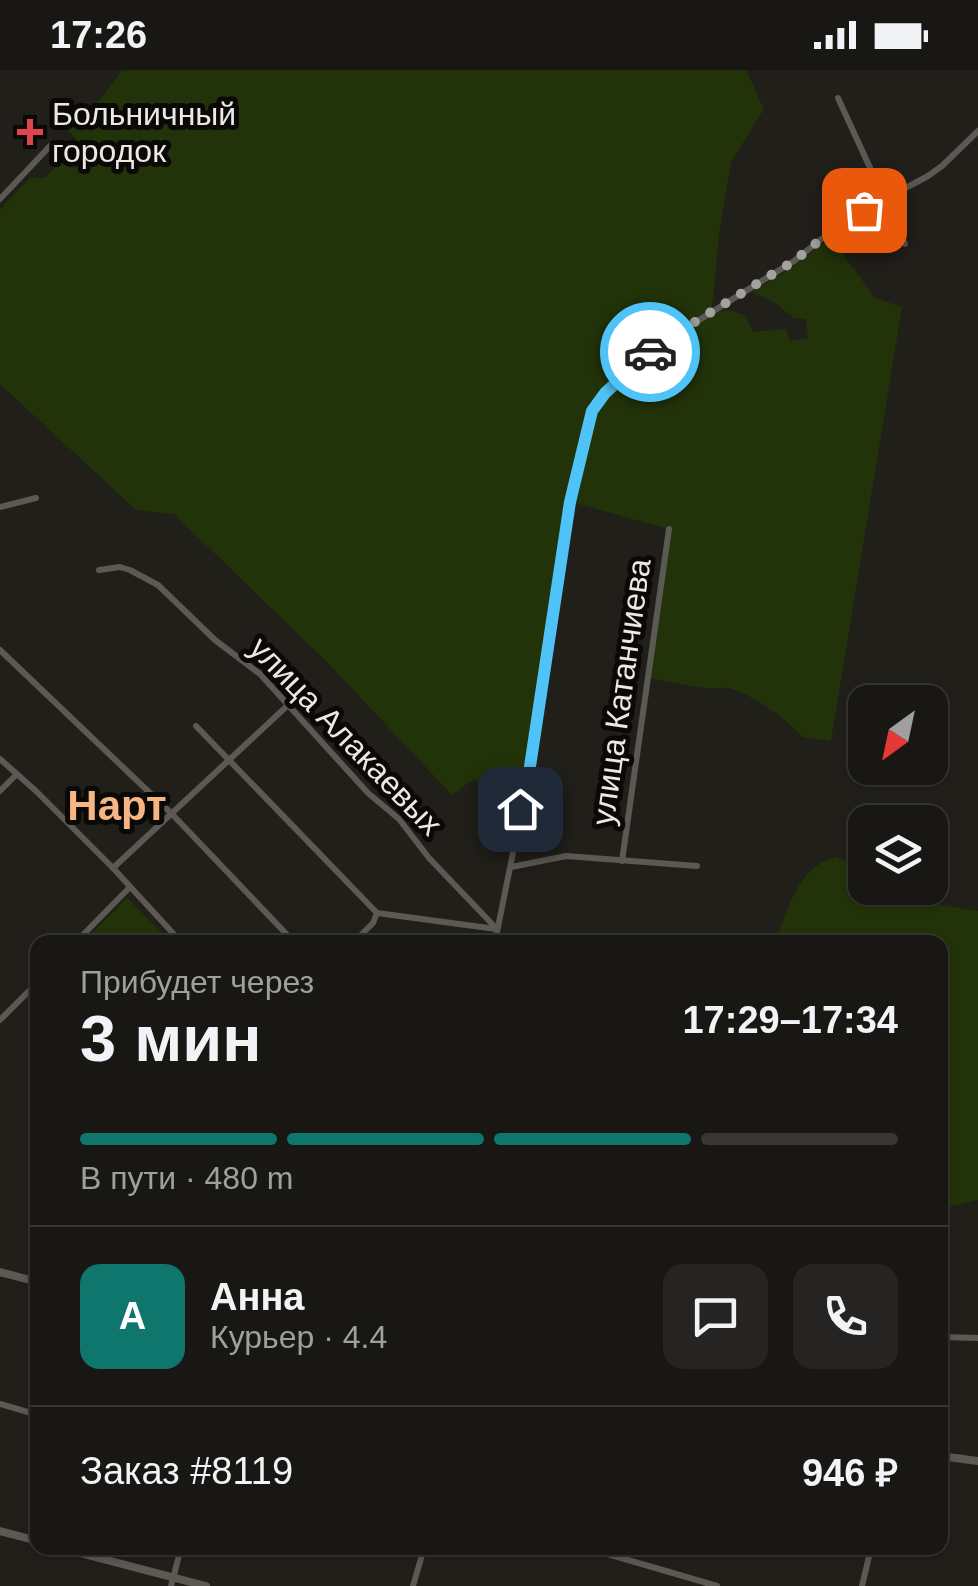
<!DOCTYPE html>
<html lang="ru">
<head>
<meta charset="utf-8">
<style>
  body { margin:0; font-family:Arial,sans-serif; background:#262422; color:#f1f3f6; height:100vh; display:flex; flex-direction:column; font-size:38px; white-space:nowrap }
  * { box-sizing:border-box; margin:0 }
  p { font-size:32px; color:#9f9fa0 }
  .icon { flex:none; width:55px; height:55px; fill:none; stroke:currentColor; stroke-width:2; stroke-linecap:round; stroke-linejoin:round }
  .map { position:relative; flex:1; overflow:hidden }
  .panel { position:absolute; left:30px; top:865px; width:918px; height:620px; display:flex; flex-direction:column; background:#191714; border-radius:20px; box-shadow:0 2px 8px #0004,0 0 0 2px #373634 }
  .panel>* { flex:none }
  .needle { width:65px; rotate:213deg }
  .buttons { position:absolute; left:848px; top:615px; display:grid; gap:20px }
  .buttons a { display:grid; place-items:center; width:100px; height:100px; border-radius:20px; background:#191714; box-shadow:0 2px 8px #0004,0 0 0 2px #373634; font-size:50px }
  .pin { position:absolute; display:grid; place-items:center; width:85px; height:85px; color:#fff; margin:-42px; border-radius:20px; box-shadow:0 5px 15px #0006 }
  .courier { position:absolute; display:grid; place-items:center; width:100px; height:100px; margin:-50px; border:8px solid #4fc3f7; border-radius:50%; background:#fff; color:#222; box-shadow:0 2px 12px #0007 }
  .headline em { font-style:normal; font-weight:600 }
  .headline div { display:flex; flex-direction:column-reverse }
  .headline { display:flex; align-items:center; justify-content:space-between; height:170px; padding:0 50px }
  h1 { font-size:65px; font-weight:600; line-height:75px }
  .bar { display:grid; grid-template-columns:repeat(4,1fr); gap:15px 10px; align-content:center; height:120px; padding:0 50px }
  .bar i { height:12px; border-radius:8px; background:#373634 }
  .bar .selected { background:#0f766e }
  .bar p { grid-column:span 4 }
  .line { display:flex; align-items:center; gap:25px; padding:0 50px; border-top:2px solid #373634 }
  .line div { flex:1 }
  .round { display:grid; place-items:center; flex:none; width:105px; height:105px; border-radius:20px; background:#262422 }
  .status { display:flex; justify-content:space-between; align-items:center; height:70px; padding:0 50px; background:#191714; direction:ltr }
  .status svg { height:28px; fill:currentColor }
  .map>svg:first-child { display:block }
  .green { fill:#223309 }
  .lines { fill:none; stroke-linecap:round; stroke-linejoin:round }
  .minor { stroke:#5b5954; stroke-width:6 }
  .tertiary { stroke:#5b5954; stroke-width:8 }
  .done { stroke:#a4a29f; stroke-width:10; stroke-dasharray:0 18 }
  .route { stroke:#4fc3f7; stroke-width:12 }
  .health-dot { fill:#e0444e; stroke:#0a0907; stroke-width:4 }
  .labels { text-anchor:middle; stroke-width:10; stroke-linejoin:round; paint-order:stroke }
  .poi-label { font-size:32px; fill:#ebe9e6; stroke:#0a0907; text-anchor:start }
  .street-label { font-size:32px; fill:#ebe9e6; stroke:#0a0907 }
  .district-label { font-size:42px; font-weight:bold; fill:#f7b584; stroke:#0a0907 }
</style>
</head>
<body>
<div class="status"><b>17:26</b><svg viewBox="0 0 49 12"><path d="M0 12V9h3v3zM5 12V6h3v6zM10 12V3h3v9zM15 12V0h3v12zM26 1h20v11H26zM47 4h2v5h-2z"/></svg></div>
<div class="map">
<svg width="978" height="1516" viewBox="0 0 978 1516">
  <rect width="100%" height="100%" fill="#211f1a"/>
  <g class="green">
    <path d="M 122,0 L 746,0 L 764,39 L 731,92 L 719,164 L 712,240 L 730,241 L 745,245 L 753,262 L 786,259 L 790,271 L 808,268 L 806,249 L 794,248 L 774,232 L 752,222 L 786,201 L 825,172 L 835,173 L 875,228 L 902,237 L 831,671 L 803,667 C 789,651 750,623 729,618 C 721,617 713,619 705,618 C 686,616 667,611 649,608 L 669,459 L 571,432 L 520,739 L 474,709 L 452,725 L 328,593 L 174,444 L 136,440 L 0,314 L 0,140 L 30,108 L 45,108 L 79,73 L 69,61 L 105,24 Z"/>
    <path d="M 836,787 L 865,798 L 865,818 L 909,818 L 929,833 L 978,841 L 978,1130 L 940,1139 L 940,872 L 775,872 C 789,840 797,796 836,787 Z"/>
    <polygon points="127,828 162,863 152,872 83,872"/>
  </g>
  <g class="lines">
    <g class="minor">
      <polyline points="838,28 905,174"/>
      <polyline points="0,129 50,76"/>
      <polyline points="0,437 36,428"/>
      <polyline points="99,500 120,497 130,500 158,515 215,570 260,604 368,723 399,749 429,788 496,858"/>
      <polyline points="0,580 172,744 294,872"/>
      <polyline points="196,656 377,843 496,859"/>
      <polyline points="0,689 36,721 113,798 181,872"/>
      <polyline points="0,721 16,705"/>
      <polyline points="622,791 669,459"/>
      <polyline points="511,797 566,786 697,796"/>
      <polyline points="113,798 287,636"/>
      <polyline points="76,872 130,817"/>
      <polyline points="354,872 373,853 377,843"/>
      <polyline points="495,872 529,703 570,432 592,341 605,323 654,278 794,191 844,151 928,106 942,96 978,61"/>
      <polyline points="0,950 38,912"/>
      <polyline points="940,1267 978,1268"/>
      <polyline points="0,1334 38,1345"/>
      <polyline points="587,1478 717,1516"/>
      <polyline points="171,1516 181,1478"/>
      <polyline points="413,1516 424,1478"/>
      <polyline points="862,1516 871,1478"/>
    </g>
    <g class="tertiary">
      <polyline points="0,1202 38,1212"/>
      <polyline points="940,1386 978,1391"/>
      <polyline points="0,1461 38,1471"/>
      <polyline points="61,1478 206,1516"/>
    </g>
  </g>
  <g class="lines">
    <polyline class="done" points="650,282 669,268 794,191 844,151 864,140"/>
    <polyline class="route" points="520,739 529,703 570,432 592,341 605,323 650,282"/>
  </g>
  <path class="health-dot" d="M25 47h10v10h10v10h-10v10h-10v-10h-10v-10h10z"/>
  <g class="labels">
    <g class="poi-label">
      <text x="52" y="55">Больничный<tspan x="52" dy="37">городок</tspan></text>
    </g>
    <g class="street-label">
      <text transform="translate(621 622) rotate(-82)" y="11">улица Катанчиева</text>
      <text transform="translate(346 666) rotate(46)" y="11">улица Алакаевых</text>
    </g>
    <g class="district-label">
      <text x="117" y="750">Нарт</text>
    </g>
  </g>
</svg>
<div class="buttons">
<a><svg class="needle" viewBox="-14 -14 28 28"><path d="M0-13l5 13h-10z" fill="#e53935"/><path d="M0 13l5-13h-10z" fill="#9f9fa0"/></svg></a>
<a><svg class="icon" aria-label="layers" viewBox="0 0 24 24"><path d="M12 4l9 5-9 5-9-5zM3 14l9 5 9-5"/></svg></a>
</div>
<div class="pin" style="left:864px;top:140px;background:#ea580c"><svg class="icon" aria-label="bag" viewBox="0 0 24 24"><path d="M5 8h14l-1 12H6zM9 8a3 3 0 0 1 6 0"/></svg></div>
<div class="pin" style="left:520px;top:739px;background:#1f2937"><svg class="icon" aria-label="home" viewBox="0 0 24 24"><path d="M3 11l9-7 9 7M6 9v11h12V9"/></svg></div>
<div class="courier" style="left:650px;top:282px"><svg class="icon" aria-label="car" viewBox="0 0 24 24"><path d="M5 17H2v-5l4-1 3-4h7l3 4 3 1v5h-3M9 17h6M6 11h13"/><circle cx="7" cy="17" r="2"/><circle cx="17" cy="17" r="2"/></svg></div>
<section class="panel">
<div class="headline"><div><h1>3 мин</h1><p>Прибудет через</p></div><em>17:29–17:34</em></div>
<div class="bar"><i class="selected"></i><i class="selected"></i><i class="selected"></i><i></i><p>В пути · 480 m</p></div>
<div class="line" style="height:180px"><b class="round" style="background:#0f766e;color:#fff">А</b><div><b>Анна</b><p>Курьер · 4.4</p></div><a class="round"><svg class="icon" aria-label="chat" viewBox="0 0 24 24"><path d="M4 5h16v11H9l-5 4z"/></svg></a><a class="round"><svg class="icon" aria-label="phone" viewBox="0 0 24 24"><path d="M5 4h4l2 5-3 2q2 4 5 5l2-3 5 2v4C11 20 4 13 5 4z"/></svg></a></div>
<div class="line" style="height:130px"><div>Заказ #8119</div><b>946 ₽</b></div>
</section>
</div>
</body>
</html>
